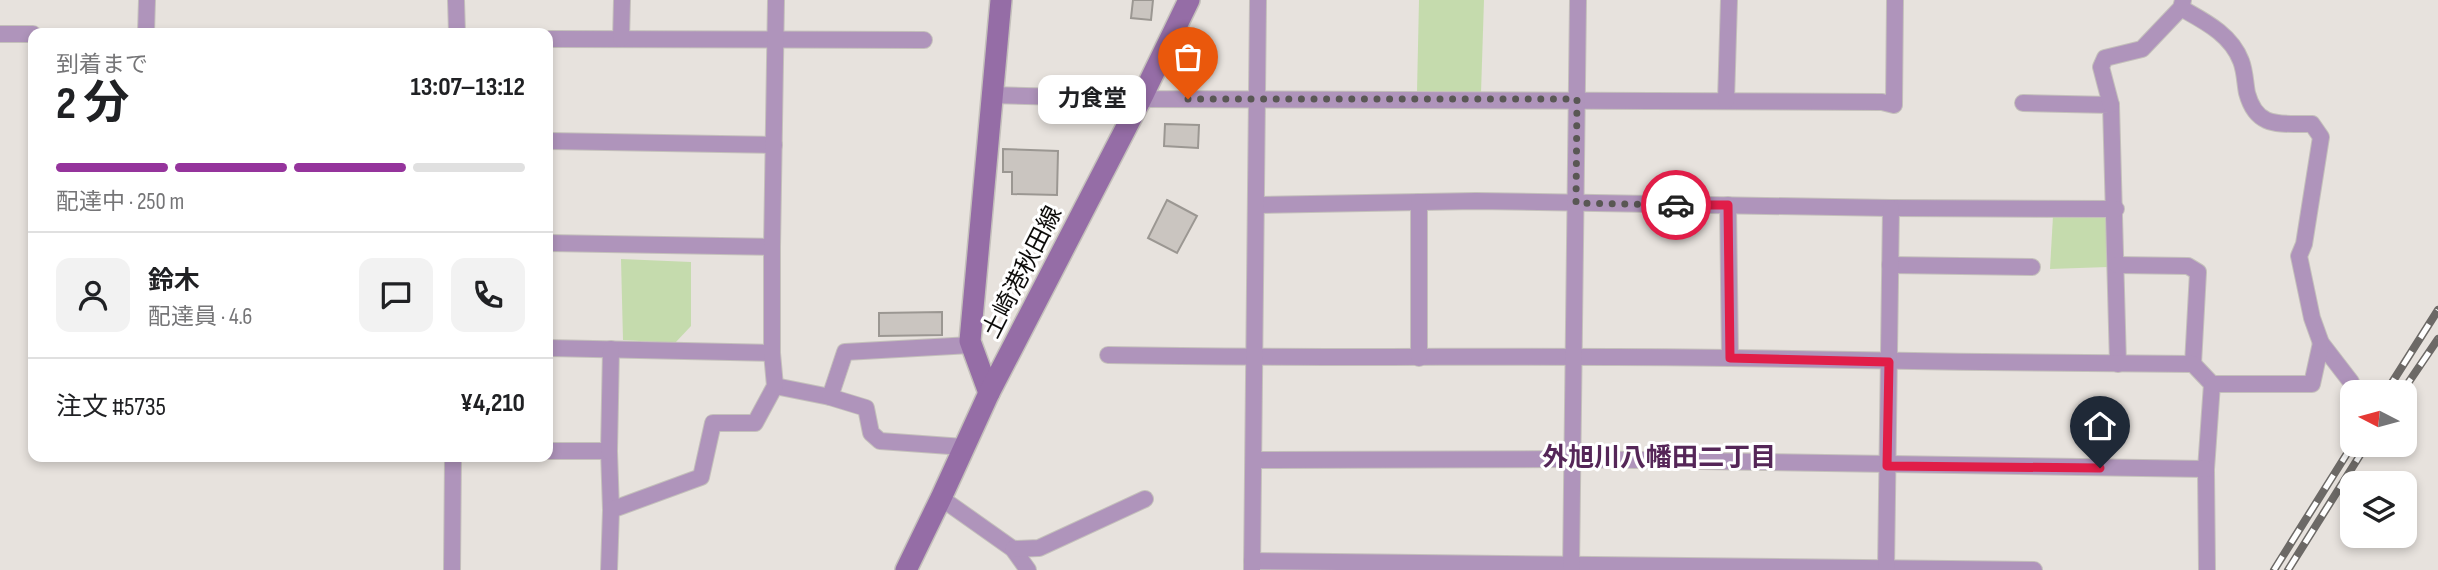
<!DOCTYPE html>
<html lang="ja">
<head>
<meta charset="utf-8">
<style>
  body { margin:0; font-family:"Sofia Sans Condensed","Noto Sans JP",sans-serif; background:#f2f2f2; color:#202124; height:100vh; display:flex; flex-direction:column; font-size:26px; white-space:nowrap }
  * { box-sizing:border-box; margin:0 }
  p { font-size:23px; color:#757577 }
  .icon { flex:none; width:38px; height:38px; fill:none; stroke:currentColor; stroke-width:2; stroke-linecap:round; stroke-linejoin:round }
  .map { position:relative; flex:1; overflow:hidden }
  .drawer { position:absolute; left:28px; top:28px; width:525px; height:434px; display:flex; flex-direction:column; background:#fff; border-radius:14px; box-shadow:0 4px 10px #0003 }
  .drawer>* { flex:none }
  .needle { width:46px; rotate:276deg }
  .buttons { position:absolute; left:2340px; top:380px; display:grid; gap:14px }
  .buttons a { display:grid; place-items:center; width:77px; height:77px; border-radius:14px; background:#fff; box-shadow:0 4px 10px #0003; font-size:35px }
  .pin { position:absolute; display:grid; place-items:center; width:60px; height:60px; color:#fff; margin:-72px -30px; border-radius:50% 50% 50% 0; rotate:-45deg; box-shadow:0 0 7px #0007 }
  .pin .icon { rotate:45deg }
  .courier { position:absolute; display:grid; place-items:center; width:70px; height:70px; margin:-35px; border:5px solid #e11d48; border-radius:50%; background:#fff; color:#222; box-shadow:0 2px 9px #0007 }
  .bubble { position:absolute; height:49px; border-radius:14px; background:#fff; box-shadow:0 4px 10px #0003; font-size:23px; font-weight:700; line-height:49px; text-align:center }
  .headline em { font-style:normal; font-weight:700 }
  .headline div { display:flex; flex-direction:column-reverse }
  .headline { display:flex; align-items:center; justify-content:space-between; height:119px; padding:0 28px }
  h1 { font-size:46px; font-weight:700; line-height:52px }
  .bar { display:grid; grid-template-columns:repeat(4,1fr); gap:10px 7px; align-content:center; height:84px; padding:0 28px }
  .bar i { height:9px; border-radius:5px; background:#e0e0e0 }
  .bar .on { background:#95349c }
  .bar p { grid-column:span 4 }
  .line { display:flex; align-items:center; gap:18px; padding:0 28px; border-top:2px solid #e0e0e0 }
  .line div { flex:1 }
  .round { display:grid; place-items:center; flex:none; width:74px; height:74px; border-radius:14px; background:#f2f2f2 }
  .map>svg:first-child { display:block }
  .green { fill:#c5dbad }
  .building { fill:#cac5c0; stroke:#9b9792; stroke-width:2 }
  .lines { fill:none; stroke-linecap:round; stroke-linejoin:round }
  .street-casing { stroke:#c4c0bb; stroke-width:18 }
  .secondary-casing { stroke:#c4c0bb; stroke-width:24 }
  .street { stroke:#af94bb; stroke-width:16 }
  .secondary { stroke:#956da6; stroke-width:21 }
  .rail-casing { stroke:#6c6966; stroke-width:8 }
  .rail { stroke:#fff; stroke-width:5; stroke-dasharray:16; stroke-linecap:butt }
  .done { stroke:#595754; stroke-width:7; stroke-dasharray:0 12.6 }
  .route { stroke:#e11d48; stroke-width:9 }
  .labels { text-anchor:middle; stroke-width:6; stroke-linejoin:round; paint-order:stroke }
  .street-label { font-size:24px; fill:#0d0c0a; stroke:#fff }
  .neighbourhood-label { font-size:26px; font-weight:bold; fill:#552658; stroke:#fff }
</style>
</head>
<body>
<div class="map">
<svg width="2438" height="570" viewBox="0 0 2438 570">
  <rect width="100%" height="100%" fill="#e7e2dd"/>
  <g class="green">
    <polygon points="1419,0 1484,0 1481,93 1417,92"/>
    <polygon points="2053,216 2107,216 2108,267 2050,269"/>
    <polygon points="621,259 691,262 691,326 675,343 623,340"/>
  </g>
  <g class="building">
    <polygon points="1133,0 1153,0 1151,20 1131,18"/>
    <polygon points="1165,124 1199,125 1198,148 1164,146"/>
    <polygon points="1003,149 1058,151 1057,195 1012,194 1012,172 1003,172"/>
    <polygon points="1167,200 1197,216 1177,253 1148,238"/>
    <polygon points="942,312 942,335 879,336 879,313"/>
  </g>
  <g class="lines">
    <defs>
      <g id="street">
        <polyline points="456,0 457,33"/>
        <path d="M 2181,8 C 2204,21 2231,34 2241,61 C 2245,71 2245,83 2247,93 C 2257,130 2281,123 2312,124 L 2321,137 L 2304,244 L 2299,256 L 2312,318 L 2321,343 L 2351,382"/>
        <polyline points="146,33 147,0"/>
        <polyline points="0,34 33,34"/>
        <polyline points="548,39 924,40"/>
        <polyline points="621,39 622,0"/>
        <polyline points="990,95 1141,99 1882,102 1894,105 1895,0"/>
        <polyline points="1726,101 1729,0"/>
        <polyline points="2023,103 2111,105 2118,364"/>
        <polyline points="2111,105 2101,67 2105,58 2142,49 2181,8 2183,0"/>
        <polyline points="548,141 774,145"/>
        <polyline points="1257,205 1476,201 1891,208 2116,209"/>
        <polyline points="1728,205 1730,358"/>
        <polyline points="548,243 772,247"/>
        <polyline points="1890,265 2032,267"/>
        <polyline points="2117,265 2188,266 2198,272 2193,364"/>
        <polyline points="548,348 772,353"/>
        <path d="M 1108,355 C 1316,359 1523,355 1730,358 C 1884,361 2039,363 2193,364 L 2212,384 L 2206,469 L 2207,570"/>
        <polyline points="1419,358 1419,202"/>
        <polyline points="2212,384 2312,384 2321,343"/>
        <polyline points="775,386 830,397 866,408 871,433 880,441 964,447"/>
        <polyline points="830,397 845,352 971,345"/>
        <polyline points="548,451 609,451 611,510"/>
        <polyline points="609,451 611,349"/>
        <polyline points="1254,460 1573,459 2206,469"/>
        <polyline points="941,498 1013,549 1028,570"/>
        <polyline points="1013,549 1039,548 1145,499"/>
        <polyline points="1252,561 2034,570"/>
        <polyline points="452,570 453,457"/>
        <polyline points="609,570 611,510 701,477 713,423 755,423 775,386 772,353 772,247 776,0"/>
        <polyline points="1252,570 1258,0"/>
        <polyline points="1571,570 1578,0"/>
        <polyline points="1886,570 1891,208"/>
      </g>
      <g id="secondary">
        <polyline points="989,393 970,341 1001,0"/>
        <polyline points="906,570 941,498 989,393 1141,99 1189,0"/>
      </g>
    </defs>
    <use href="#street" class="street-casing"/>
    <use href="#secondary" class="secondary-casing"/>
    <use href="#street" class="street"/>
    <use href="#secondary" class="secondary"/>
    <defs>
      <g id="rail">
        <polyline points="2386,392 2438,310"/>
        <polyline points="2402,392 2438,339"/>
        <polyline points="2274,570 2353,444"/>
        <polyline points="2288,570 2367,444"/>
      </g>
    </defs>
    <use href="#rail" class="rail-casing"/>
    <use href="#rail" class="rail"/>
  </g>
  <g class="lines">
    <polyline class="done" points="1188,99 1577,99 1576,203 1676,205"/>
    <polyline class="route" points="1676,205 1728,205 1730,358 1889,362 1887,466 2100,468"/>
  </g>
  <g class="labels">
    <g class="street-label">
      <text transform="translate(1022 272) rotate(-63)" y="8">土崎港秋田線</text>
    </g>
    <g class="neighbourhood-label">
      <text x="1659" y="466">外旭川八幡田二丁目</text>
    </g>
  </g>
</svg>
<div class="buttons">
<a><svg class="needle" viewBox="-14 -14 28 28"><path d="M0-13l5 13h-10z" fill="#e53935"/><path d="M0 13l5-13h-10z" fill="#757577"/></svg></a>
<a><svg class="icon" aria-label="layers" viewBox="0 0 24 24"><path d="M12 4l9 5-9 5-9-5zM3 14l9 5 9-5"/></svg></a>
</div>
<div class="pin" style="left:1188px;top:99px;background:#ea580c"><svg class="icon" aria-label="bag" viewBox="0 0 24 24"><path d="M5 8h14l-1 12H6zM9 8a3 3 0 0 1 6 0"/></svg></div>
<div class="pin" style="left:2100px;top:468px;background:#1f2937"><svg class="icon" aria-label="home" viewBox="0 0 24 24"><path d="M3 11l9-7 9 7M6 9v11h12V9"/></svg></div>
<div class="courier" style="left:1676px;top:205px"><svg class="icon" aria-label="car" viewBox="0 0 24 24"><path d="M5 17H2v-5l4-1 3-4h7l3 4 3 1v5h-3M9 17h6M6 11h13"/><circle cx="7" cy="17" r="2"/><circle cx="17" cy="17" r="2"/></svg></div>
<div class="bubble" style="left:1038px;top:75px;width:108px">力食堂</div>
<section class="drawer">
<div class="headline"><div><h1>2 分</h1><p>到着まで</p></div><em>13:07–13:12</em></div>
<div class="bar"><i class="on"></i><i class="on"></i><i class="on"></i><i></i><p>配達中 · 250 m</p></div>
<div class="line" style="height:126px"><a class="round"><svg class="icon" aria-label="person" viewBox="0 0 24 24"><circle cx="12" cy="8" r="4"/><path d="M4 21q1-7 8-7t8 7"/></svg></a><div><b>鈴木</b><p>配達員 · 4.6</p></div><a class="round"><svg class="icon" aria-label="chat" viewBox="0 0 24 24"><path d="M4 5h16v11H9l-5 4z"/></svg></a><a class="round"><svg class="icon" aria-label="phone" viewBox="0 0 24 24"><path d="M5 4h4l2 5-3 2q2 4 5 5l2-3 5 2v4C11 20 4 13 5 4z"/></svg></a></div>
<div class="line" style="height:91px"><div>注文 #5735</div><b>¥4,210</b></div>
</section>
</div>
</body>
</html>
